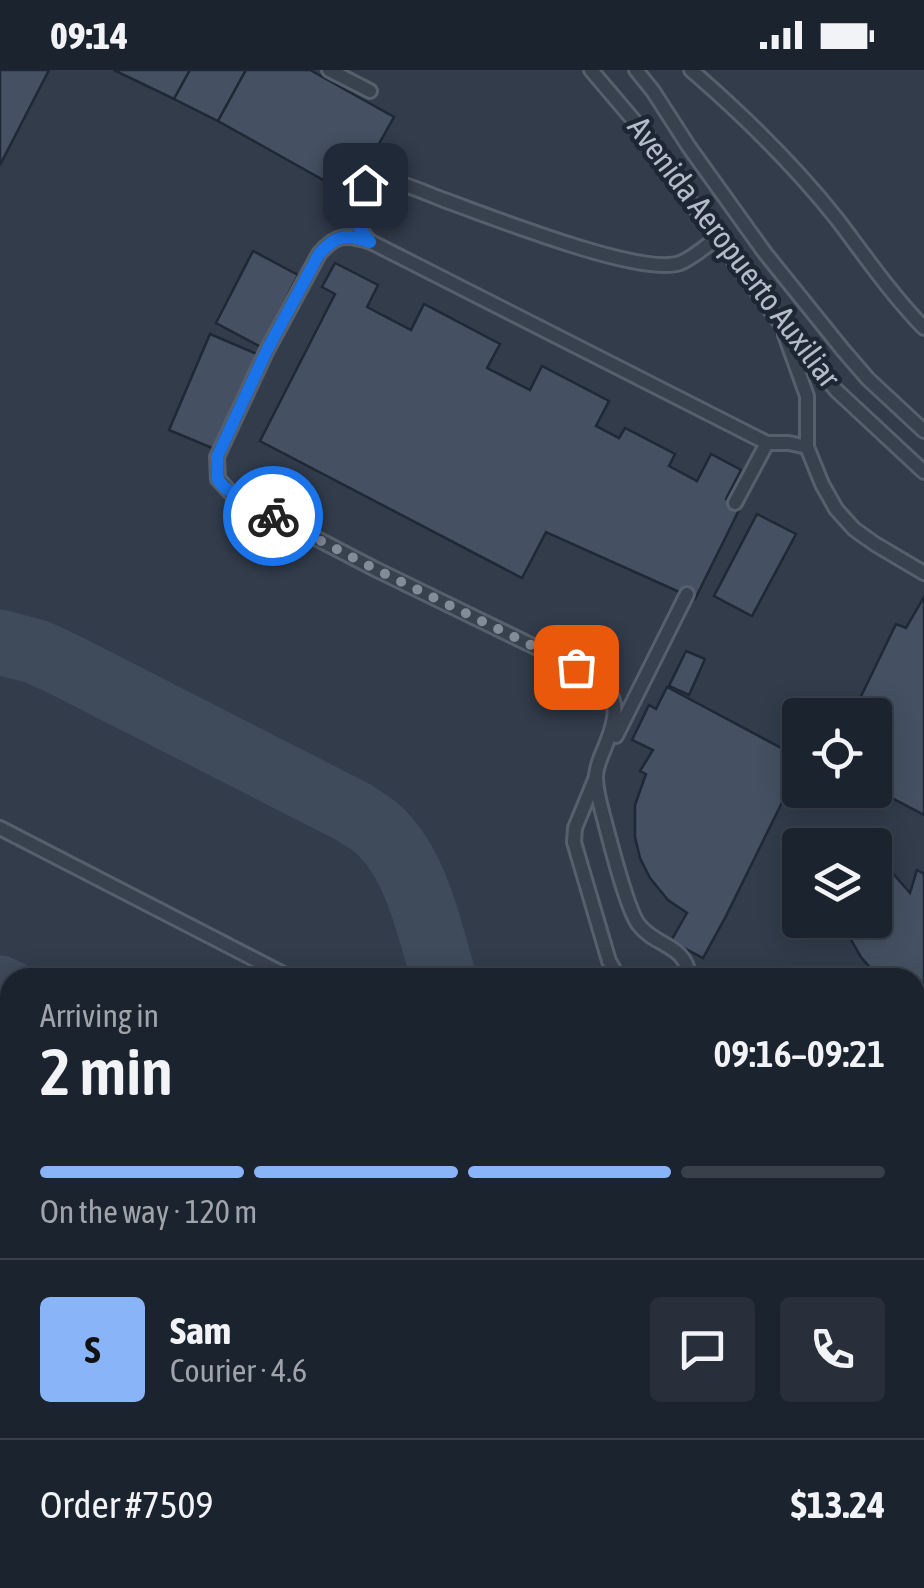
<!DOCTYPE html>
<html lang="en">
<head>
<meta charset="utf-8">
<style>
  body { margin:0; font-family:"Asap Condensed",sans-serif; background:#282f3a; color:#f1f3f6; height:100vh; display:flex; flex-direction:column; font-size:38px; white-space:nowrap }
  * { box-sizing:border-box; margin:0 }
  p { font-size:32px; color:#a0a4aa }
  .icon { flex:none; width:55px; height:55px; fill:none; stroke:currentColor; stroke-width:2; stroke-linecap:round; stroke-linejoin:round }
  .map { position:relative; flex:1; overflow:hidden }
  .details { position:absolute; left:0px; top:898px; width:925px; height:622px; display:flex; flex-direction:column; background:#1b232e; border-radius:30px 30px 0 0; box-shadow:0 5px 25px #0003,0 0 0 2px #39404a }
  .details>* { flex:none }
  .fabs { position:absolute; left:782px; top:628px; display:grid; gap:20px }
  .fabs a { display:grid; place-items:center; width:110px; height:110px; border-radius:10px; background:#1b232e; box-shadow:0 5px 25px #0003,0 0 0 2px #39404a; font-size:50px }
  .pin { position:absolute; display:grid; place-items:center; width:85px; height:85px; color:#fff; margin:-42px; border-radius:20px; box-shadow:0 5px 15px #0006 }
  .courier { position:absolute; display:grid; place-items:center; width:100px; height:100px; margin:-50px; border:8px solid #1a73e8; border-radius:50%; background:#fff; color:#222; box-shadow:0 2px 12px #0007 }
  .headline em { font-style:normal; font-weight:600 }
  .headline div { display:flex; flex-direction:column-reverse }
  .headline { display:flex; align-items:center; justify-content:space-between; height:170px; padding:0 40px }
  h1 { font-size:65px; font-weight:600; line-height:75px }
  .bar { display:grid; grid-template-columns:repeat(4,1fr); gap:15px 10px; align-content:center; height:120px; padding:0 40px }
  .bar i { height:12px; border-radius:8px; background:#39404a }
  .bar .current { background:#8ab4f8 }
  .bar p { grid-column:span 4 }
  .line { display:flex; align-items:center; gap:25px; padding:0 40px; border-top:2px solid #39404a }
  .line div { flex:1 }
  .round { display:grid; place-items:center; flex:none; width:105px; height:105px; border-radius:10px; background:#282f3a }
  .status { display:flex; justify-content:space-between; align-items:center; height:70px; padding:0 50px; background:#1b232e; direction:ltr }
  .status svg { height:28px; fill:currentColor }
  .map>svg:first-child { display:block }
  .airport { fill:#323c4b; fill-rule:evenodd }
  .green { fill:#263c3f }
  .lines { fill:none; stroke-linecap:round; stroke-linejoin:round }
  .taxiway { stroke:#3f4a5a; stroke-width:65 }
  .building { fill:#455162; stroke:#1f2835; stroke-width:2.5 }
  .lane-casing { stroke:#565f6c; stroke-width:18 }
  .lane { stroke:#38414e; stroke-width:12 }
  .done { stroke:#828b98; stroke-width:10; stroke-dasharray:0 18 }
  .route { stroke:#1a73e8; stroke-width:12 }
  .labels { text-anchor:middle; stroke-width:9; stroke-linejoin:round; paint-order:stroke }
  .street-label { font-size:32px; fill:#b4bcc9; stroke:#1d2633 }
</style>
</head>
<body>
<div class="status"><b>09:14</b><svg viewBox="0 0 49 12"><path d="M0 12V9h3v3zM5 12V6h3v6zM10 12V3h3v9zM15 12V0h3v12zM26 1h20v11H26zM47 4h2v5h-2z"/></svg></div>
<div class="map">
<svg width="924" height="1518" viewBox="0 0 924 1518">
  <rect width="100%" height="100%" fill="#242f3e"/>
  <path class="airport" d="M 0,0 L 924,0 L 924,1518 L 0,1518 ZM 800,645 L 875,645 L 875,720 L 800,720 ZM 800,775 L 875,775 L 875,850 L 800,850 ZM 10,908 L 915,908 L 915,1510 L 10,1510 Z"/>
  <g class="green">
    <polygon points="0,1036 10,1041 10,1424 0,1419"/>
    <polygon points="915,1498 924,1503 924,1518 195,1518 179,1510 915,1510"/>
  </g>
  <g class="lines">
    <g class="taxiway">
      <path d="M 0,572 L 37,582 L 65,595 L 355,743 C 363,749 373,754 381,762 C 418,799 429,859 444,908"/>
      <polyline points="0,918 10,923"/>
      <polyline points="915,1268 917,1266 915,1270"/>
      <polyline points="915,1378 924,1387"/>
    </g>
  </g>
  <g class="building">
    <polygon points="0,0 49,0 0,95"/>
    <polygon points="114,0 190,0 174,29"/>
    <polygon points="190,0 246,0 218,51 174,29"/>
    <polygon points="246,0 310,0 394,47 350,125 218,51"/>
    <polygon points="253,181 298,205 261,277 216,253"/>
    <polygon points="335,193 378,215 367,237 411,260 424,234 500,274 487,298 530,320 542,296 609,331 596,356 619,368 625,358 675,384 669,396 697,411 711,384 741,400 726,429 741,436 695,529 546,462 522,508 260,371 335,224 322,217"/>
    <polygon points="210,264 257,284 217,380 169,360"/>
    <polygon points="757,444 796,464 752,546 714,526"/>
    <polygon points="924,527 924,745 875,719 875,645 852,645 896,554 906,558"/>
    <polygon points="686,581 705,589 689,625 669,616"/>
    <polygon points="667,617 800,688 800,696 726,846 703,888 671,871 687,843 668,830 650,808 640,788 635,767 635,735 646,704 640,701 653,680 632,670 649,635 656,639"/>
    <polygon points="890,800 910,823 917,800 924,804 924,939 915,935 915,908 879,908 861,887 846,861 849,858 844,850 875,850 875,809"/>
  </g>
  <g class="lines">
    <defs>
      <g id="lane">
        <polyline points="329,0 370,21"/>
        <polyline points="591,0 653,73 687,127 780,253 836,320 924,402"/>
        <polyline points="636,0 653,21 689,77 765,183 843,280 868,309 924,361"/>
        <path d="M 691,0 C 743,45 794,95 837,149 C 865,186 891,224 924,258"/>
        <path d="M 369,171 C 357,157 349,139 360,123 C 365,115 370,112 378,111 C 400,110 425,123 444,130 C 489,146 641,207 680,193 C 693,188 706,176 718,167"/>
        <polyline points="785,265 807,326 807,377 822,414 836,439 854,459 875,474 924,503"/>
        <polyline points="735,433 767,373"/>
        <polyline points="616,666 687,524"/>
        <polyline points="596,707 575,758 574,772 609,891 619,908"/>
        <polyline points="0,758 291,908"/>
        <path d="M 690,908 C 685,873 657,878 639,855 C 627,841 609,767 603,745 C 600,734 596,719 596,707 C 596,698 601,686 605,677 C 623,632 617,622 576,597 L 375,499 L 233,425 L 218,409 L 217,387 L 266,282 L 319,184 C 336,164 346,164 371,172 L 767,373 L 789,373 L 807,377"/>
        <polyline points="915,975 924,972"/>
      </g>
    </defs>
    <use href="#lane" class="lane-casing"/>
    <use href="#lane" class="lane"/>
  </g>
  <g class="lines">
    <polyline class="done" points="273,446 375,499 576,597"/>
    <path class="route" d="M 273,446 L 225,418 L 218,410 L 217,387 L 266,282 L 319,184 C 337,164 346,164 370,172 C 353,152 350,138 365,115"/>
  </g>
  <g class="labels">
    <g class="street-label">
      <text transform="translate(734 182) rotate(53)" y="11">Avenida Aeropuerto Auxiliar</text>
    </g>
  </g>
</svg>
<div class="fabs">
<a><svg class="icon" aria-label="locate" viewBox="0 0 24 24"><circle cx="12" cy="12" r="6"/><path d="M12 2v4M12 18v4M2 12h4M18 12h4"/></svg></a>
<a><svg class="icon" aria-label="layers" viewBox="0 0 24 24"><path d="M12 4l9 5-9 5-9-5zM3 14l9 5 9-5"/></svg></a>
</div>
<div class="pin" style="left:576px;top:597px;background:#ea580c"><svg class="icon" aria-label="bag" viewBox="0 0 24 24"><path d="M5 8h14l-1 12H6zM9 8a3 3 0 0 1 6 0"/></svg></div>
<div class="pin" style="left:365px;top:115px;background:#1f2937"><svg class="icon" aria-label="home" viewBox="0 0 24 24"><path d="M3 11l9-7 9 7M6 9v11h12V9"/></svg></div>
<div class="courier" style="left:273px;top:446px"><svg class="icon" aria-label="bike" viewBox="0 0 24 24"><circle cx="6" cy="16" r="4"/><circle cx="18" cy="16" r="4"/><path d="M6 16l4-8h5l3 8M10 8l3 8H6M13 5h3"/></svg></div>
<section class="details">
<div class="headline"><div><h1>2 min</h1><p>Arriving in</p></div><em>09:16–09:21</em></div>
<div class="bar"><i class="current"></i><i class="current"></i><i class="current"></i><i></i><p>On the way · 120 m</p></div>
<div class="line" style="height:180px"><b class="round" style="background:#8ab4f8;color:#111">S</b><div><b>Sam</b><p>Courier · 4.6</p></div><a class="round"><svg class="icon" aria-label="chat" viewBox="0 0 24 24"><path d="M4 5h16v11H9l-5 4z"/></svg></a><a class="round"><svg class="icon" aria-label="phone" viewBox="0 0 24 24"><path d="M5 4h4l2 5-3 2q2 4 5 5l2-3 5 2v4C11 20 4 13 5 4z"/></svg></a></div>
<div class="line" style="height:130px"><div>Order #7509</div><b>$13.24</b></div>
</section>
</div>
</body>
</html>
